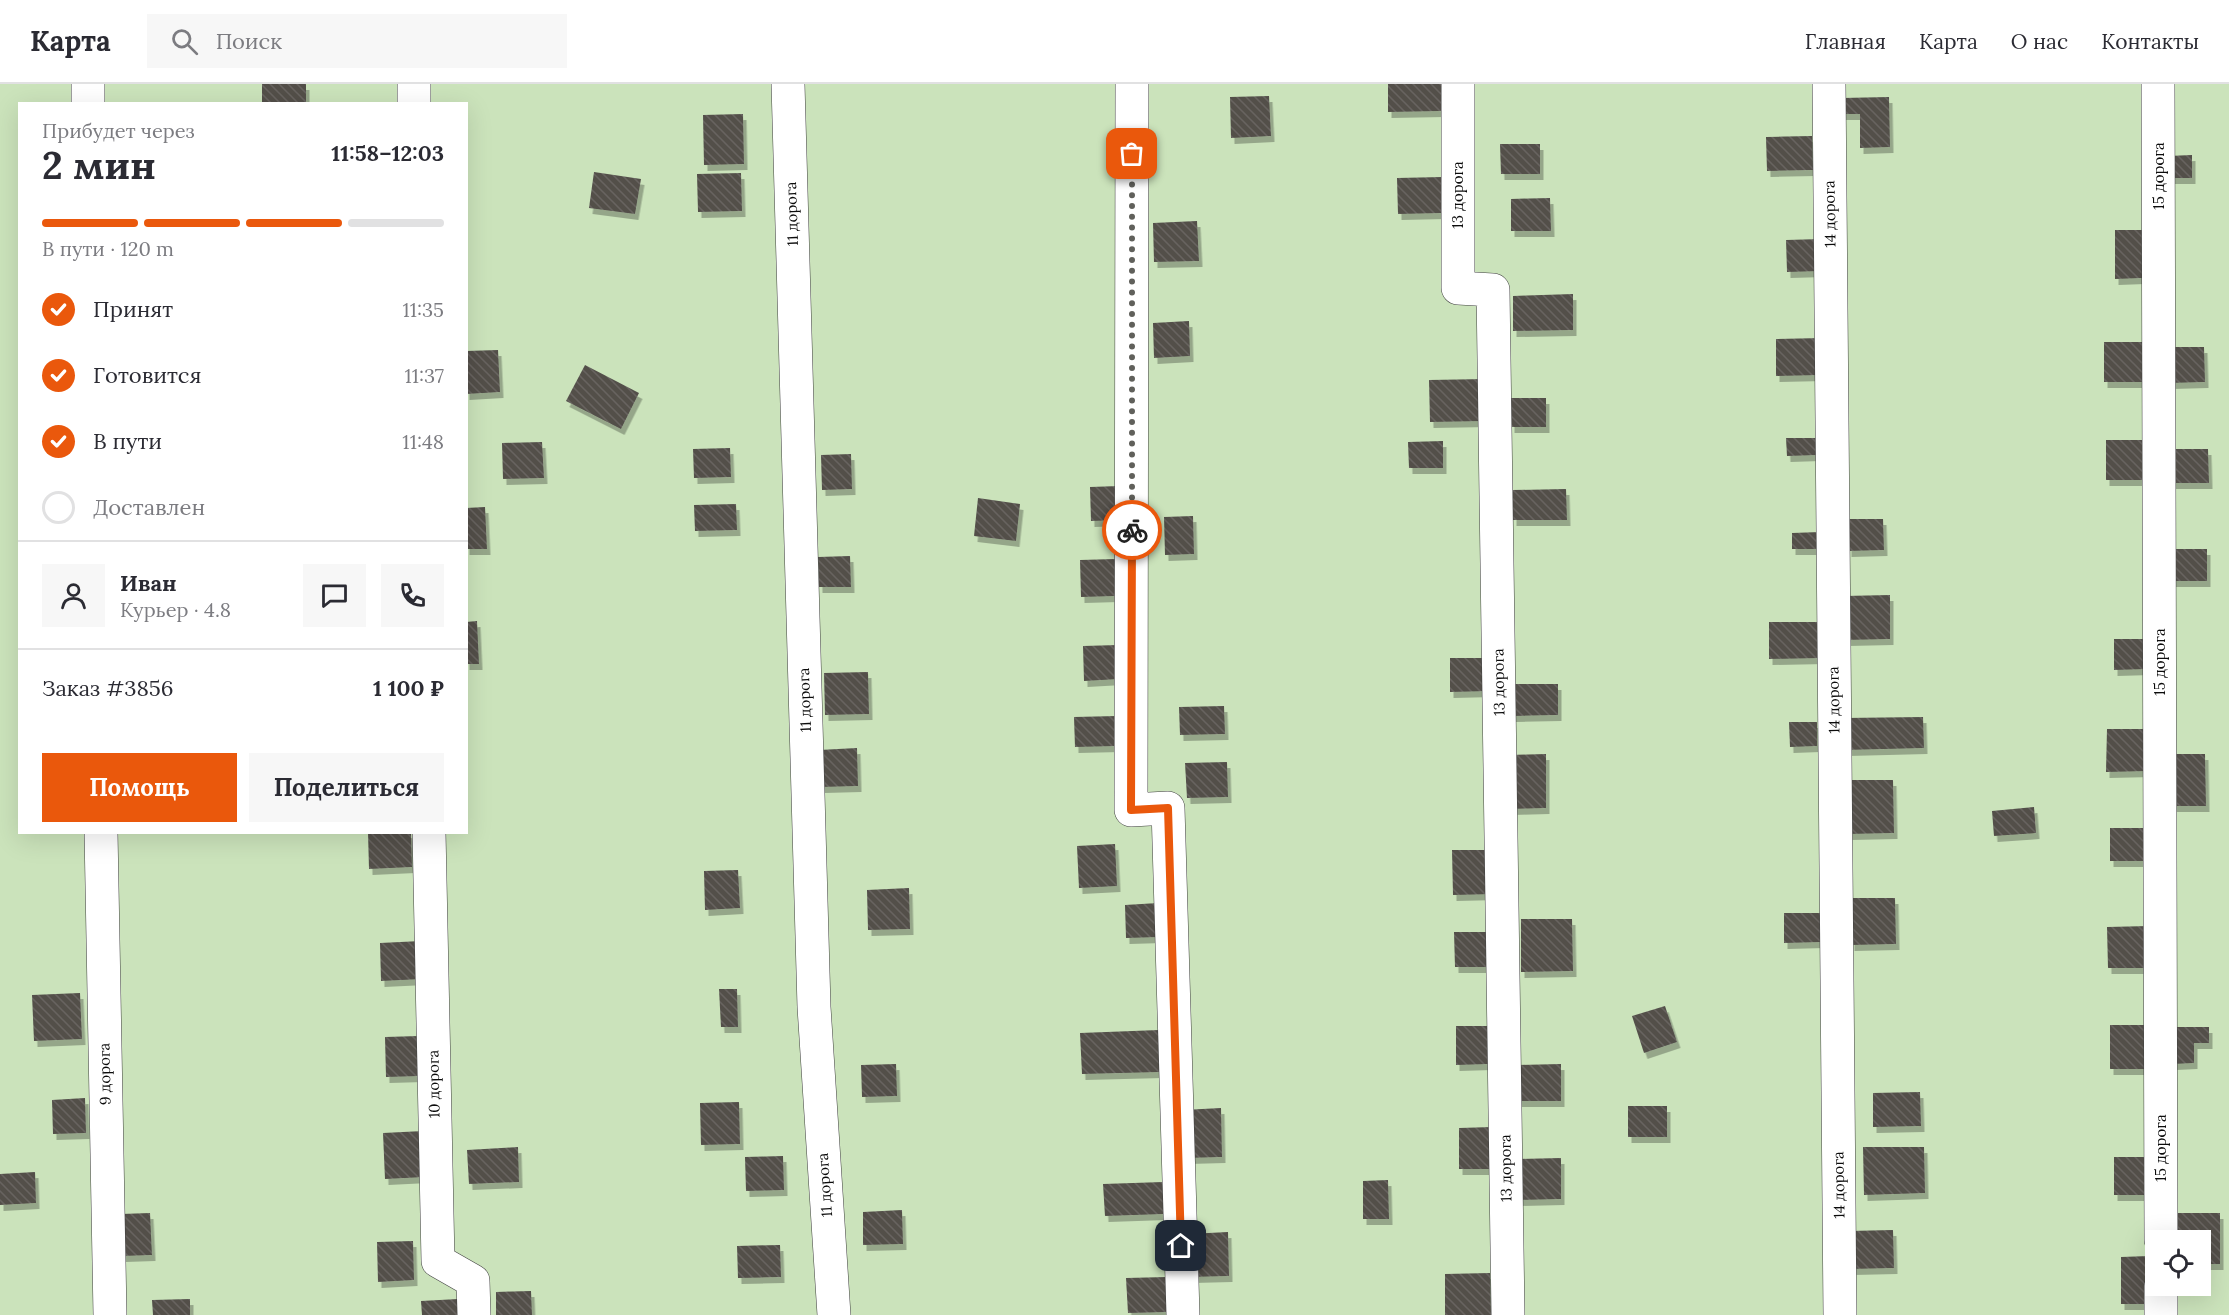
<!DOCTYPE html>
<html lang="ru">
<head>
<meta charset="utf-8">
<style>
  body { margin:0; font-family:Lora,serif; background:#f7f7f7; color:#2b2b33; height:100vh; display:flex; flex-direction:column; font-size:22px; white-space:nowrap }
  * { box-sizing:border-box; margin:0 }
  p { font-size:20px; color:#7c7c81 }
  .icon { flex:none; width:33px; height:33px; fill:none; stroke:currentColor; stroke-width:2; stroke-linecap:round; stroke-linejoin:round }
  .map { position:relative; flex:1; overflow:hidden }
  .sheet { position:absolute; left:18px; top:18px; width:450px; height:732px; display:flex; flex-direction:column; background:#fff; border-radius:0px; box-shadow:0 6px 24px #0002 }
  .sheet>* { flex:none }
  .controls { position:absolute; left:2145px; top:1146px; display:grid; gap:12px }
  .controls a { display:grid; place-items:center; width:66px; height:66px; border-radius:0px; background:#fff; box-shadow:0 6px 24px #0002; font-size:30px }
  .pin { position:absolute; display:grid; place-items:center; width:51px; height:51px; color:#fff; margin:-26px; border-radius:12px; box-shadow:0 3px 9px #0006 }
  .courier { position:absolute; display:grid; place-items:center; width:60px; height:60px; margin:-30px; border:4px solid #ea580c; border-radius:50%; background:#fff; color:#222; box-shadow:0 2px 8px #0007 }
  .head em { font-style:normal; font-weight:700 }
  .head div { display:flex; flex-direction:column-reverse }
  .head { display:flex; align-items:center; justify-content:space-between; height:102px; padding:0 24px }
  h1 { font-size:39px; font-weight:700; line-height:45px }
  .bar { display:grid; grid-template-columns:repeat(4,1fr); gap:9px 6px; align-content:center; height:72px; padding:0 24px }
  .bar i { height:8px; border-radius:4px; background:#e1e1e2 }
  .bar .active { background:#ea580c }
  .bar p { grid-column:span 4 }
  .line { display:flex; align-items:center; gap:15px; padding:0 24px; border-top:2px solid #e1e1e2 }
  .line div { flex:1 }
  .round { display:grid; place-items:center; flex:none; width:63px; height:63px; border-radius:0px; background:#f7f7f7 }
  ol { padding:0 24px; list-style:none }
  li { display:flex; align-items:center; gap:18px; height:66px }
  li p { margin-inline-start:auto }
  li .icon { padding:6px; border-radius:50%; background:#ea580c; color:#fff; stroke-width:4 }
  li:last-child { color:#7c7c81 }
  li i { width:33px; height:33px; border:3px solid #e1e1e2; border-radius:50% }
  .primary-button { display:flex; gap:12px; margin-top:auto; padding:12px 24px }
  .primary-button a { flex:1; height:69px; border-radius:0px; background:#ea580c; color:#fff; font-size:24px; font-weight:700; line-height:69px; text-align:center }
  .primary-button a+a { background:#f7f7f7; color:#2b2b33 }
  header { display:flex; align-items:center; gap:36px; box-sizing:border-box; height:84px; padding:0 30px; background:#fff; border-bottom:2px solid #e1e1e2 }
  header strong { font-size:28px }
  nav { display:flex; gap:33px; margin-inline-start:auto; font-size:21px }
  .search { width:420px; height:54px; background:#f7f7f7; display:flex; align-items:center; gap:15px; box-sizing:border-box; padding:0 21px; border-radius:0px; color:#7c7c81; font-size:22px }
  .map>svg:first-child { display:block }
  .garden { fill:#cbe3bb; fill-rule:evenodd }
  .building { fill:url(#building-back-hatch); filter:url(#shadow) }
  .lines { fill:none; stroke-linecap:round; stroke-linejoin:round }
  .minor-casing { stroke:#3f3f3f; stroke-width:34 }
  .minor { stroke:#fff; stroke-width:33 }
  .done { stroke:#60605b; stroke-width:6; stroke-dasharray:0 10.8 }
  .route { stroke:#ea580c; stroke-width:8 }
  .labels { text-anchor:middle; stroke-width:6; stroke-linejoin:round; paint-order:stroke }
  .street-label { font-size:15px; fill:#0c0c0c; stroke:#fff }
</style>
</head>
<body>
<header>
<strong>Карта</strong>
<div class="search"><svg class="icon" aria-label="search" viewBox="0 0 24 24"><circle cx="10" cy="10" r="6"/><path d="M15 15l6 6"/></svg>Поиск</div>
<nav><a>Главная</a><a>Карта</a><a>О нас</a><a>Контакты</a></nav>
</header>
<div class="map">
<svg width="2229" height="1231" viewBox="0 0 2229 1231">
  <defs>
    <pattern id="building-back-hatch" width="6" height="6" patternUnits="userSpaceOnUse" patternTransform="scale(1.5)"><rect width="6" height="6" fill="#534f4a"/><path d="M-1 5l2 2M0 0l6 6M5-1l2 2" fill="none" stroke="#676460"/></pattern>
    <filter id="shadow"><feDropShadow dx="3.5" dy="6" stdDeviation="0" flood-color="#0004"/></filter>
  </defs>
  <rect width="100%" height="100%" fill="#fdfced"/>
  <path class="garden" d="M 0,0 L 2229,0 L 2229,1231 L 0,1231 ZM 20,20 L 466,20 L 466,748 L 20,748 ZM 2156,1156 L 2200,1156 L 2200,1202 L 2156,1202 Z"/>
  <g class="building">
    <rect x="262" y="0" width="44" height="20"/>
    <polygon points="1388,0 1442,0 1442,27 1388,28"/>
    <polygon points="1269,12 1271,52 1231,54 1230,13"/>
    <polygon points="1889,13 1890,63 1860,64 1860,30 1842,30 1842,14"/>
    <polygon points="743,30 744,80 704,81 703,31"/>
    <polygon points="1812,52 1813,86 1767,87 1766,53"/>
    <polygon points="1500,60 1540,60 1540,90 1501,90"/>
    <polygon points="2192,71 2192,94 2168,94 2168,72"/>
    <polygon points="594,88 641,95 635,130 589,124"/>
    <polygon points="741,89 742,127 698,128 697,90"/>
    <polygon points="1442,93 1443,129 1398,130 1397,94"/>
    <polygon points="1550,114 1551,147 1511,147 1511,115"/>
    <polygon points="1197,137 1199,177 1154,178 1153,139"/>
    <polygon points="2115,146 2142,146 2142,194 2115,195"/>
    <polygon points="1821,155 1822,187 1787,188 1786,156"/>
    <polygon points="1573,210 1573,246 1513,247 1513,212"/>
    <polygon points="1189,237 1190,272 1154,274 1153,239"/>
    <polygon points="1822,254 1822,291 1776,292 1776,255"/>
    <polygon points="2104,258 2146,258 2145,298 2104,298"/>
    <polygon points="2169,263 2204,263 2205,298 2169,299"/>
    <polygon points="498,266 500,308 466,310 466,267"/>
    <polygon points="585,281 639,309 621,345 566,317"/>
    <polygon points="1485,295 1486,337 1430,338 1429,296"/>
    <rect x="1511" y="314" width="35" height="29"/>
    <polygon points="1786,354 1818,354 1818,371 1787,372"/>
    <rect x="2106" y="356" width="44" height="40"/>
    <polygon points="1443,357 1443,384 1409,384 1408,358"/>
    <polygon points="542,358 544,394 503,395 502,359"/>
    <polygon points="730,364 731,393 694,394 693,365"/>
    <polygon points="2169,365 2208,365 2209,399 2169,399"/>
    <polygon points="851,370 852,405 822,406 821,371"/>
    <polygon points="1119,402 1120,436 1091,437 1090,403"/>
    <polygon points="1566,405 1567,436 1513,436 1513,406"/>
    <polygon points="978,414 1020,420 1016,457 974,452"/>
    <polygon points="736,420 737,446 695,447 694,421"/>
    <polygon points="485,423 487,465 466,465 466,424"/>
    <polygon points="1193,432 1194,470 1165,471 1164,433"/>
    <polygon points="1848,435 1883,435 1884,466 1848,467"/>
    <polygon points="1820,448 1820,465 1792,465 1792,449"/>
    <rect x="2172" y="465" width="35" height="32"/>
    <polygon points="850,472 851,503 819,503 818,473"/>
    <polygon points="1115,475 1116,512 1081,513 1080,476"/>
    <polygon points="1890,511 1890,555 1845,556 1844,512"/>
    <polygon points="477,537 479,580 466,580 466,538"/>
    <polygon points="1769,538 1823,538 1823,574 1769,575"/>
    <polygon points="2114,555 2148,555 2148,585 2114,586"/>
    <polygon points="1118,561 1119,595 1084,597 1083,562"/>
    <polygon points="1450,574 1490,574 1491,607 1450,608"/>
    <polygon points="868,588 869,630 825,631 824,589"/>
    <polygon points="1512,600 1558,600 1558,631 1512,632"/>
    <polygon points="1224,622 1225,650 1180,651 1179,623"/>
    <polygon points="1117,632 1118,662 1075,663 1074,633"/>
    <polygon points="1923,633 1924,664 1845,666 1844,634"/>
    <polygon points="1789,638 1817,638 1817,662 1790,663"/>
    <polygon points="2107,645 2150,645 2150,687 2106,688"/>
    <polygon points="857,664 858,702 821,703 819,666"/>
    <polygon points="1546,670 1546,724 1509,725 1509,671"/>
    <polygon points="2172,670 2205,670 2206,722 2172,722"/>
    <polygon points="1227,678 1228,713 1187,714 1185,679"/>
    <polygon points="1847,696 1893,696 1894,749 1848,750"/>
    <polygon points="2034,723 2036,749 1994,752 1992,727"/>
    <rect x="2110" y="744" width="36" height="33"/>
    <polygon points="368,748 411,748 412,783 369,785"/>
    <polygon points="1115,760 1117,802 1079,804 1077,762"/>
    <polygon points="1452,766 1495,766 1496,810 1453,811"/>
    <polygon points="738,786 740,824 705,826 704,787"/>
    <polygon points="909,804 910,845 868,846 867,806"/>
    <polygon points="1851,814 1895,814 1896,860 1851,861"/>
    <polygon points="1158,819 1160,853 1126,854 1125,821"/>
    <polygon points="1784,829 1822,829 1822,858 1784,859"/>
    <polygon points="1521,835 1572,835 1573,887 1521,888"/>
    <polygon points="2149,842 2149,884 2108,884 2107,843"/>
    <polygon points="1454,848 1487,848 1487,883 1455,883"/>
    <polygon points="421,857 422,895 381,897 380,859"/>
    <polygon points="719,905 737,905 738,943 721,943"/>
    <polygon points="80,909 82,955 34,957 32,911"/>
    <polygon points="1665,922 1677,958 1644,969 1632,932"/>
    <rect x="2110" y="941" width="40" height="44"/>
    <polygon points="1456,942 1489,942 1489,980 1456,981"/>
    <polygon points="2173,943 2209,943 2209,959 2194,959 2194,979 2173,980"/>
    <polygon points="1159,946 1160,988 1082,990 1080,949"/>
    <polygon points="419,952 421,992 386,993 385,953"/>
    <polygon points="896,980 897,1012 862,1013 861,981"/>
    <polygon points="1561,980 1561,1017 1518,1017 1518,981"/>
    <polygon points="1920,1008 1921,1042 1873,1043 1873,1009"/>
    <polygon points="85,1014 86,1049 53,1050 52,1016"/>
    <polygon points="739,1018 740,1060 701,1061 700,1019"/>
    <rect x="1628" y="1022" width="39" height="31"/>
    <polygon points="1221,1024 1222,1073 1185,1074 1183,1026"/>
    <polygon points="1492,1043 1493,1085 1459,1085 1459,1044"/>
    <polygon points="423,1047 425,1093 385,1095 383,1049"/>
    <polygon points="518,1063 519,1098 469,1100 467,1066"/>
    <polygon points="1863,1063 1924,1063 1925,1109 1864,1111"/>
    <polygon points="783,1072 784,1106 746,1107 745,1073"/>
    <polygon points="2114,1073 2156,1073 2155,1111 2114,1111"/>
    <polygon points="1561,1074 1561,1115 1515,1116 1515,1075"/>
    <polygon points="35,1088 36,1119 0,1121 0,1090"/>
    <polygon points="1388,1096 1389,1135 1363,1135 1363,1097"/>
    <polygon points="1163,1098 1164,1130 1105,1132 1103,1100"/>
    <polygon points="902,1126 903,1160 863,1161 863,1128"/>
    <polygon points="150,1129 152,1171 122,1172 121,1130"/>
    <polygon points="2175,1129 2220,1129 2220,1180 2200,1180 2200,1156 2175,1156"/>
    <polygon points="1893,1146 1894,1184 1850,1185 1849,1147"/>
    <polygon points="1228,1148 1229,1192 1190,1193 1189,1150"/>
    <polygon points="413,1157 414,1196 378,1198 377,1158"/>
    <polygon points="780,1161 781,1193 738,1194 737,1162"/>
    <polygon points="2149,1172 2149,1220 2121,1220 2121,1173"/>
    <polygon points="1490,1189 1491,1231 1445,1231 1445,1190"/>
    <polygon points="1167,1193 1168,1228 1128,1229 1126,1194"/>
    <polygon points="531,1207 532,1231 496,1231 496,1208"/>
    <polygon points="190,1215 190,1231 153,1231 152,1216"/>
    <polygon points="458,1215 459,1231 422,1231 421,1217"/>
  </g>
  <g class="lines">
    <defs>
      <g id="minor">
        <polyline points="88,0 88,20"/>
        <polyline points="414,0 414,20"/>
        <polyline points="788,0 814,923 834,1231"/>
        <polyline points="1132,0 1131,726 1168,724 1183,1231"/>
        <polyline points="1458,0 1458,204 1493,206 1508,1231"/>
        <polyline points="1829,0 1840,1231"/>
        <polyline points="2158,0 2161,1156"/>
        <polyline points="101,748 110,1231"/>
        <polyline points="429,748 438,1177 473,1197 474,1231"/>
        <polyline points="2161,1202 2161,1231"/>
      </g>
    </defs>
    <use href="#minor" class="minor-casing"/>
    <use href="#minor" class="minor"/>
  </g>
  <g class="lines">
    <polyline class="done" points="1132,446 1132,70"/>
    <polyline class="route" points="1132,446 1131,726 1168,724 1181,1162"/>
  </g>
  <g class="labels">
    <g class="street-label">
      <text transform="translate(2159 92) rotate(-90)" y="5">15 дорога</text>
      <text transform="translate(1458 111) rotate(-90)" y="5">13 дорога</text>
      <text transform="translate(792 130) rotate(-92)" y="5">11 дорога</text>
      <text transform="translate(1830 130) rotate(-91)" y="5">14 дорога</text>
      <text transform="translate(2160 578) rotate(-90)" y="5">15 дорога</text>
      <text transform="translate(1499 598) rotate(-91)" y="5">13 дорога</text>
      <text transform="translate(805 616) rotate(-92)" y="5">11 дорога</text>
      <text transform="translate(1834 616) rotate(-91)" y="5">14 дорога</text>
      <text transform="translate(105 990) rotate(-91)" y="5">9 дорога</text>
      <text transform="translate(434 1000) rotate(-91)" y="5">10 дорога</text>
      <text transform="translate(2161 1064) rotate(-90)" y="5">15 дорога</text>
      <text transform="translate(1506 1084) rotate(-91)" y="5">13 дорога</text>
      <text transform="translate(825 1101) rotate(-94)" y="5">11 дорога</text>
      <text transform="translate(1839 1101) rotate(-91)" y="5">14 дорога</text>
    </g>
  </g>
</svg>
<div class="controls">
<a><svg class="icon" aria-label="locate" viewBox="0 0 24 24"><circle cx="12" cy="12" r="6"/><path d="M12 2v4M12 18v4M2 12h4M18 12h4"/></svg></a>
</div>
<div class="pin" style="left:1132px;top:70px;background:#ea580c"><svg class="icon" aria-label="bag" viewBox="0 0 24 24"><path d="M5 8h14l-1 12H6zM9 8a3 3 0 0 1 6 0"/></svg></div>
<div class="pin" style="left:1181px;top:1162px;background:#1f2937"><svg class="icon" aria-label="home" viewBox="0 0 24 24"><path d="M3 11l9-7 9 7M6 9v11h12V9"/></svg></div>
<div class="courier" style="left:1132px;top:446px"><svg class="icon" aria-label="bike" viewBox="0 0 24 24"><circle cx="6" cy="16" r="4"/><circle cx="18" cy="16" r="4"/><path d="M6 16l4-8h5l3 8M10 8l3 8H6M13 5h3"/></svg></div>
<section class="sheet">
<div class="head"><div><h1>2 мин</h1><p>Прибудет через</p></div><em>11:58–12:03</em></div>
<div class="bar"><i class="active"></i><i class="active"></i><i class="active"></i><i></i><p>В пути · 120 m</p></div>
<ol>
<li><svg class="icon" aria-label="check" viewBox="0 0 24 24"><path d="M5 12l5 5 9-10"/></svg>Принят<p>11:35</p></li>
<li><svg class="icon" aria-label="check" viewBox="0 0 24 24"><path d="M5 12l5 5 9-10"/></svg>Готовится<p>11:37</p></li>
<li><svg class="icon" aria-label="check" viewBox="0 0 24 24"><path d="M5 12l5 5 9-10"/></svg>В пути<p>11:48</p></li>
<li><i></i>Доставлен</li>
</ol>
<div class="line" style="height:108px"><a class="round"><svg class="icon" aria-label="person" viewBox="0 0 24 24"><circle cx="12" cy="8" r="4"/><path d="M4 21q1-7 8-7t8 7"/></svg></a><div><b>Иван</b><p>Курьер · 4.8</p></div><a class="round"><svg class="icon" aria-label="chat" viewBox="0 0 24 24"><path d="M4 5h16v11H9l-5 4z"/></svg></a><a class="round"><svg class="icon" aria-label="phone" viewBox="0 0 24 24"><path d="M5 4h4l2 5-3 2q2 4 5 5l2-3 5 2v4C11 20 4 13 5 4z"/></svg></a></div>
<div class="line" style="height:78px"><div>Заказ #3856</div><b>1 100 ₽</b></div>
<div class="primary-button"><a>Помощь</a><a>Поделиться</a></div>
</section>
</div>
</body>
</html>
